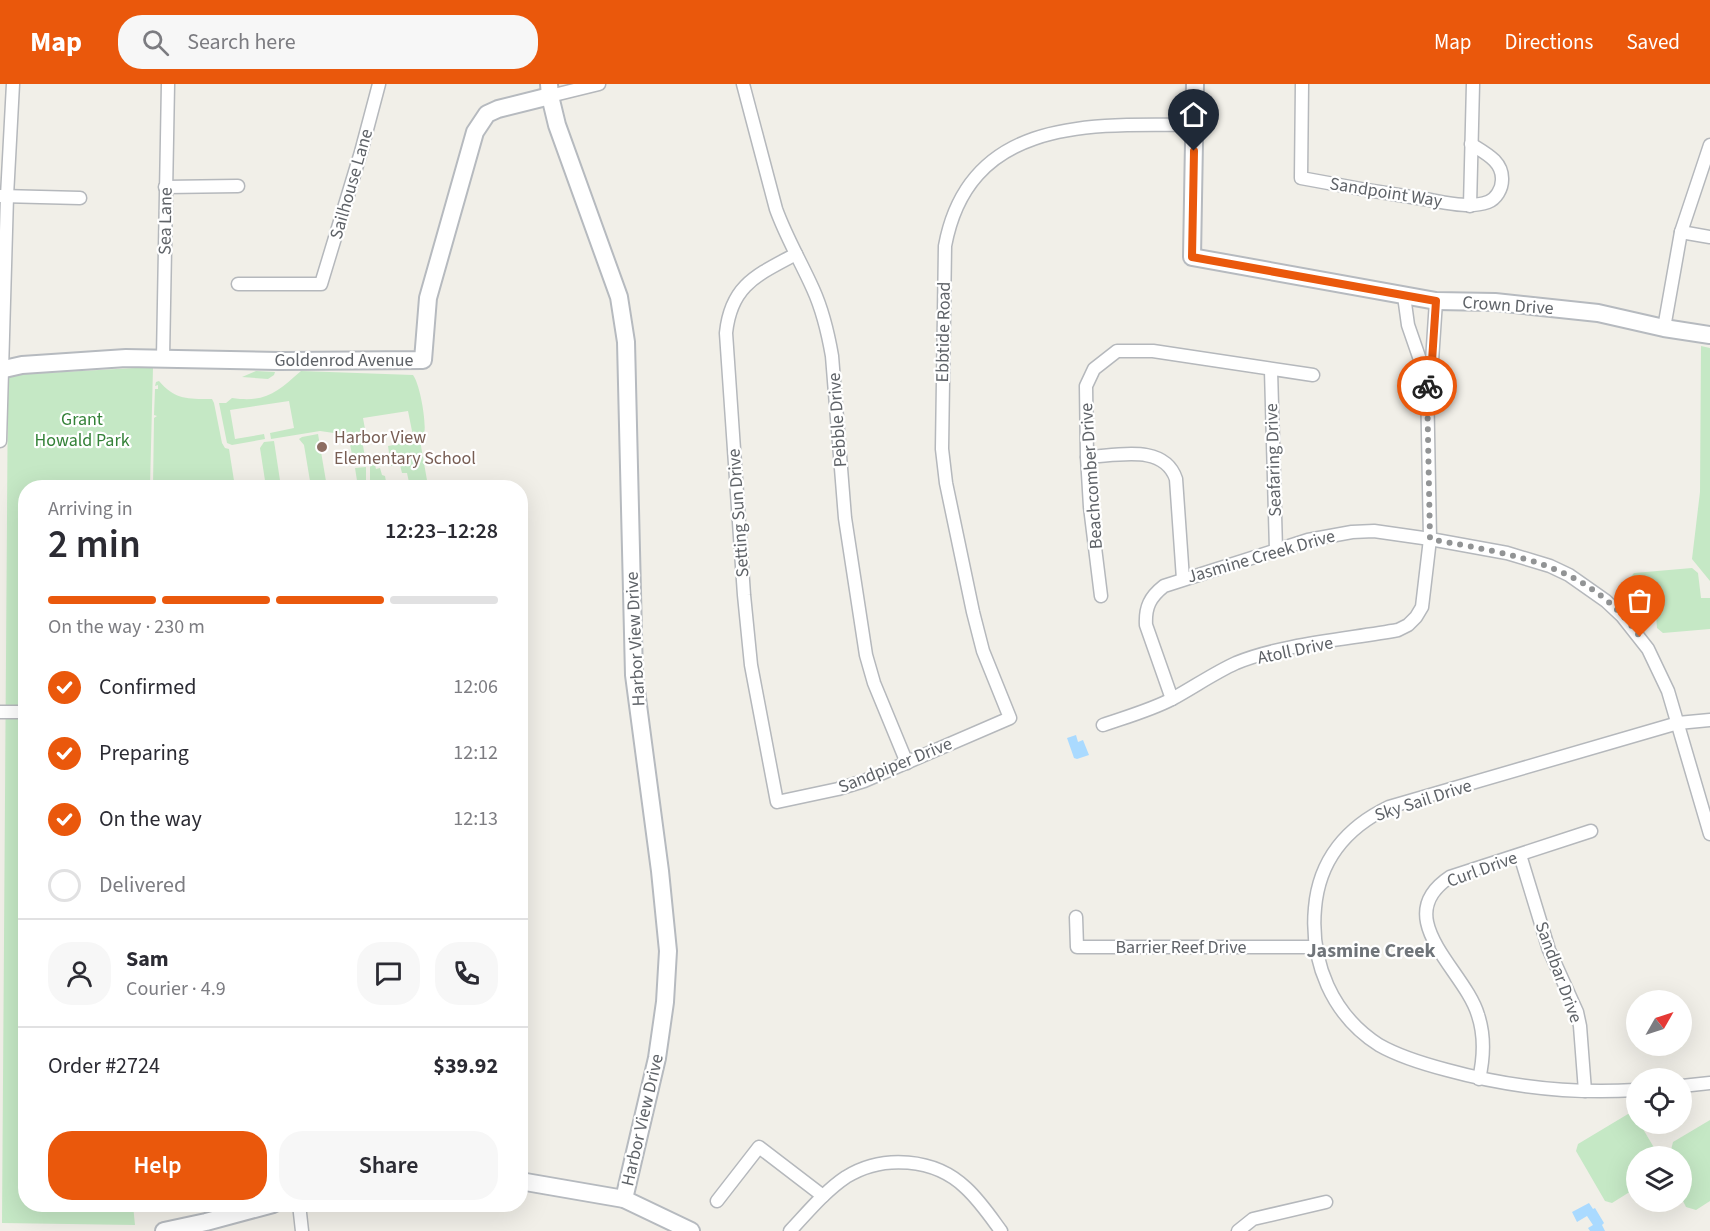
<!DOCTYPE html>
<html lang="en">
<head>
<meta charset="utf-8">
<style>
  body { margin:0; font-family:"Source Sans 3",sans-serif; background:#f7f7f7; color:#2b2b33; height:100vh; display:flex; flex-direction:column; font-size:22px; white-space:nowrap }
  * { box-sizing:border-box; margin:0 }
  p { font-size:20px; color:#7c7c81 }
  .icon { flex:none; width:33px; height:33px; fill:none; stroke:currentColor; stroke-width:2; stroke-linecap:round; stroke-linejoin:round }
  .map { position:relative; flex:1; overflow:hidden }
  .drawer { position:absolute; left:18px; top:396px; width:510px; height:732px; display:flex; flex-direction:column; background:#fff; border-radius:24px; box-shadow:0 6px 24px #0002 }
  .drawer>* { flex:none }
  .needle { width:39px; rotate:51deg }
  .fabs { position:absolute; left:1626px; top:906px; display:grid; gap:12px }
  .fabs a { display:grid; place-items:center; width:66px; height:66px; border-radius:50%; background:#fff; box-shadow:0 6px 24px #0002; font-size:30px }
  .pin { position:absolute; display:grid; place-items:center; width:51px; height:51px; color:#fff; margin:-62px -26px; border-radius:50% 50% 50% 0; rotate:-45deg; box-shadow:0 0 6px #0007 }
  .pin .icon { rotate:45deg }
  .courier { position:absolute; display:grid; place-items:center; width:60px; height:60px; margin:-30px; border:4px solid #ea580c; border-radius:50%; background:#fff; color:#222; box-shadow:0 2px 8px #0007 }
  .headline em { font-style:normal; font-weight:600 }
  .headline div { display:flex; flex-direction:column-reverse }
  .headline { display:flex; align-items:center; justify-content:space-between; height:102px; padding:0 30px }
  h1 { font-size:39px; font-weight:600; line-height:45px }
  .bar { display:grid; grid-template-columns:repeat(4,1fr); gap:9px 6px; align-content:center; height:72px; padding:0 30px }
  .bar i { height:8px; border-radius:4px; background:#e1e1e2 }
  .bar .current { background:#ea580c }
  .bar p { grid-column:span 4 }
  .line { display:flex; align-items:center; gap:15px; padding:0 30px; border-top:2px solid #e1e1e2 }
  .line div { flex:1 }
  .round { display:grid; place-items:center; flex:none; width:63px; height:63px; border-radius:24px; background:#f7f7f7 }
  ol { padding:0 30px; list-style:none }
  li { display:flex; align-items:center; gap:18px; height:66px }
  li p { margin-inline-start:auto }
  li .icon { padding:6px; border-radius:50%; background:#ea580c; color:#fff; stroke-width:4 }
  li:last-child { color:#7c7c81 }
  li i { width:33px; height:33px; border:3px solid #e1e1e2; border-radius:50% }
  .button { display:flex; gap:12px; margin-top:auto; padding:12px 30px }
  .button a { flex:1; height:69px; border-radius:24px; background:#ea580c; color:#fff; font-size:24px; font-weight:600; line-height:69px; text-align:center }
  .button a+a { background:#f7f7f7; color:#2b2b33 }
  header { display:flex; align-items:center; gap:36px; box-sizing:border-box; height:84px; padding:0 30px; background:#ea580c; color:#fff }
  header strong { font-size:28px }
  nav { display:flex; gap:33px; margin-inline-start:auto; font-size:21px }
  .search { width:420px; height:54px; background:#f7f7f7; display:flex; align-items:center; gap:15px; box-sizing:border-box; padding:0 21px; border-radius:24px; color:#7c7c81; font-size:22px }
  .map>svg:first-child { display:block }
  .green { fill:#c5e8c5 }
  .water { fill:#aadaff }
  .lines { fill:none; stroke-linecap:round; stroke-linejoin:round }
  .street-casing { stroke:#b5b8bc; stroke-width:15 }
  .secondary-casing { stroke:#b6babf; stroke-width:20 }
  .street { stroke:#fff; stroke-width:12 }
  .secondary { stroke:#fff; stroke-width:16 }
  .done { stroke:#929495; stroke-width:6; stroke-dasharray:0 10.8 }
  .route { stroke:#ea580c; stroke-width:8 }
  .education-dot { fill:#8d6e63; stroke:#fff; stroke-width:2 }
  .labels { text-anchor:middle; stroke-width:4.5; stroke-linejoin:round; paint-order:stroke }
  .street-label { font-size:18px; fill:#5f6368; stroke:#fff }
  .park-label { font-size:18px; fill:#348238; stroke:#fff }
  .education-label { font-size:18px; fill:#785e54; stroke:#fff; text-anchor:start }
  .neighbourhood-label { font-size:20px; font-weight:bold; fill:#70757a; stroke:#fff }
</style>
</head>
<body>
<header>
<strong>Map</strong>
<div class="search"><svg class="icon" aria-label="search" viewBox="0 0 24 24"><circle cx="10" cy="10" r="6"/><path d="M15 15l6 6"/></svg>Search here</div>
<nav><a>Map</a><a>Directions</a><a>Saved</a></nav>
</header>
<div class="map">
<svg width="1710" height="1147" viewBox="0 0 1710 1147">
  <rect width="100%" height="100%" fill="#f1efe8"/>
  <g class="green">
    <polygon points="1701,262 1710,264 1710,497 1692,475 1700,408"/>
    <polygon points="153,283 150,403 26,404 26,1120 133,1121 135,1141 2,1139 8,291"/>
    <polygon points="256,287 275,288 274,291 268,295 242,293"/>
    <path d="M 301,287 L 413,291 C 420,300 427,340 424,350 L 413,352 L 408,327 L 363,334 L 365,345 L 360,344 L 366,379 L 354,380 L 348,351 L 320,347 L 271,355 L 270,349 L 294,344 L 289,317 L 230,326 L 235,355 L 264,350 L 265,355 L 232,361 L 227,359 L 219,319 L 226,319 L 232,314 C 266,319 277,308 301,287 Z"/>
    <path d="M 159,297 C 175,316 188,315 212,315 L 214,319 L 222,359 L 225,364 L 229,365 L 235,403 L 153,403 L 154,334 L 157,332 L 154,331 L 155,305 L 158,305 L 158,301 L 155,302 L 156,298 Z"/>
    <polygon points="318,350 327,403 311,403 304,361 299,355 302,353"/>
    <polygon points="420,356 428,402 427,403 410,403 407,389 402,389 400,381 391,382 388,362"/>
    <polygon points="274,357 281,403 266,403 260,364 264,358"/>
    <polygon points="370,377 374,377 376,385 380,384 382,391 385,392 387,403 370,403"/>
    <polygon points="366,383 366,403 358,403 355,384"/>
    <polygon points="1692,484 1698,489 1701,514 1710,514 1710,545 1663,549 1657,544 1655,519 1637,520 1631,514 1629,495 1634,489"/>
    <polygon points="1628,1030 1635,1031 1636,1040 1640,1040 1659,1072 1636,1072 1636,1104 1612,1119 1605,1117 1576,1067 1578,1060"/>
    <polygon points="1710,1036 1710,1117 1696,1126 1686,1123 1682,1115 1682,1093 1685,1090 1682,1083 1682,1072 1675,1072 1671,1066 1673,1058"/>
  </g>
  <g class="water">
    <polygon points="1076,651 1078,658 1083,656 1089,671 1077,675 1074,674 1067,654"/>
    <polygon points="1589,1119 1593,1125 1595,1124 1604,1139 1602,1141 1605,1147 1590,1147 1588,1144 1593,1141 1587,1132 1577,1138 1572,1128"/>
  </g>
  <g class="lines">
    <defs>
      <g id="street">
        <path d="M 743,0 L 776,125 C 786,153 801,178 813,205 C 823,227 828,249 832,272 L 845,434 L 866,571 L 874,599 L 907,679"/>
        <path d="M 1302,0 L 1301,94 C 1342,102 1383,109 1424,115 C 1444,118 1468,125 1488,118 C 1496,115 1502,105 1502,96 C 1503,77 1485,69 1471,60"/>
        <polyline points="550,12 599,0"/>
        <polyline points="165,103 238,102"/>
        <polyline points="1,112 80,114"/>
        <polyline points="1470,122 1473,0"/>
        <polyline points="1681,148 1710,153"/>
        <path d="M 796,170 C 757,191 731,201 726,249 L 744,511 L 751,581 L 777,718 L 838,705 L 864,697 L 1010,634 L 983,567 L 973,528 L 946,399 L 942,365 L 945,162 C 969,33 1091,40 1194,41"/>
        <polyline points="238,200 321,200 361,68 379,0"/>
        <polyline points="1664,244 1681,148 1710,61"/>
        <polyline points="163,274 168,0"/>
        <polyline points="1271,286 1276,466"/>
        <polyline points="1426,291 1432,277 1436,217"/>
        <polyline points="0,357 7,112 13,0"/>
        <path d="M 1087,373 C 1116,372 1164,359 1176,395 L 1183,495"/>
        <polyline points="1101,512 1090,423 1087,373 1086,302 1094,285 1117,267 1153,267 1313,291"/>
        <path d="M 1172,615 L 1146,541 C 1145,523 1150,513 1164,502 L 1308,456 L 1352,448 L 1374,447 L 1430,455 L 1507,469 L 1550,482 L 1569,491 L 1606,517 L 1622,532 L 1648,565 L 1668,607 L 1710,750"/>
        <polyline points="0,628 26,628"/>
        <path d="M 1103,641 C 1126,633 1151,626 1172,615 C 1194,603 1214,589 1236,579 C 1282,560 1349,555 1398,546 L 1408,541 L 1416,533 L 1422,523 L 1430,455 L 1427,296 L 1408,241 L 1404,212"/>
        <polyline points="1520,771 1549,866 1577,928 1580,942 1585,1007"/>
        <polyline points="1076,833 1077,863 1315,863"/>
        <path d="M 1479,995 C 1484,973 1485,952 1478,931 C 1465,886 1388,834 1450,793 L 1591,747"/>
        <polyline points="1682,1002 1710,999"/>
        <path d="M 1636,1006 C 1572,1010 1509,1003 1447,986 C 1424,980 1400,973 1379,961 C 1332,931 1310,878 1315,824 C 1319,776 1347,743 1389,723 L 1678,639 L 1710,636"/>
        <polyline points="717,1117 759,1063 823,1112"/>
        <polyline points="299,1120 302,1147"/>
        <path d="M 790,1147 C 807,1129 825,1107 846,1093 C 883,1070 935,1074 966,1104 C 980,1117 990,1132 1001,1147"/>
        <polyline points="1238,1147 1253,1135 1326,1118"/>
      </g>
      <g id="secondary">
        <polyline points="549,0 550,12 557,41 619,213 626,258 634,591 660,787 668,867 665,918 657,974 624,1115"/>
        <polyline points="1195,0 1192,173 1436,217 1495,218 1598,229 1664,244 1710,251"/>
        <polyline points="0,286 22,281 126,274 279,277 423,276 428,214 475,48 487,30 498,25 550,12"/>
        <polyline points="520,1097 624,1115 691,1147"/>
        <polyline points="164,1147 206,1138 273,1120"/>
      </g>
    </defs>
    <use href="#street" class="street-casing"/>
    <use href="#secondary" class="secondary-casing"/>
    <use href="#street" class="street"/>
    <use href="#secondary" class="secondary"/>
  </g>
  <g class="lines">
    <path class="done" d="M 1427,302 L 1430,455 C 1513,471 1587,478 1640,553"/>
    <polyline class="route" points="1194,67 1192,173 1436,217 1432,277 1426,291 1427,302"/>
  </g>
  <circle class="education-dot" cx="322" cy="363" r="6"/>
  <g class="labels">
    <g class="street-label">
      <text transform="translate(351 100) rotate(-74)" y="6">Sailhouse Lane</text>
      <text transform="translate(1386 108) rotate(9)" y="6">Sandpoint Way</text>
      <text transform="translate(165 137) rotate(-89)" y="6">Sea Lane</text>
      <text transform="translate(1508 221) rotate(4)" y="6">Crown Drive</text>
      <text transform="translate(943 248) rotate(-89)" y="6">Ebbtide Road</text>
      <text x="344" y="282">Goldenrod Avenue</text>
      <text transform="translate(837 336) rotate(-94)" y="6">Pebble Drive</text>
      <text transform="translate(1273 376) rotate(-92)" y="6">Seafaring Drive</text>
      <text transform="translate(1091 392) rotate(-94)" y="6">Beachcomber Drive</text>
      <text transform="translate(738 429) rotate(-94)" y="6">Setting Sun Drive</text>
      <text transform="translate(1261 472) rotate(-16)" y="6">Jasmine Creek Drive</text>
      <text transform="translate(635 555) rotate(-93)" y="6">Harbor View Drive</text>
      <text transform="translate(1295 566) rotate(-12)" y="6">Atoll Drive</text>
      <text transform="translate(895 681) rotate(-22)" y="6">Sandpiper Drive</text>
      <text transform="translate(1423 716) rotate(-18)" y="6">Sky Sail Drive</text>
      <text transform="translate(1482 785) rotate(-20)" y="6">Curl Drive</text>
      <text x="1181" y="869">Barrier Reef Drive</text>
      <text transform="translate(1559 888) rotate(70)" y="6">Sandbar Drive</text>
      <text transform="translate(642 1036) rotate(-77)" y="6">Harbor View Drive</text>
    </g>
    <g class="park-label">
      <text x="82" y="341">Grant<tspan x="82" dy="21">Howald Park</tspan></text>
    </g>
    <g class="education-label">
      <text x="334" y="359">Harbor View<tspan x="334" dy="21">Elementary School</tspan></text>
    </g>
    <g class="neighbourhood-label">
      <text x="1371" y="873">Jasmine Creek</text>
    </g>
  </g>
</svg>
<div class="fabs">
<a><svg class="needle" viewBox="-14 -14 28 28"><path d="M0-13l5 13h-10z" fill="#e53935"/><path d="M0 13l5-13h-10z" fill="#7c7c81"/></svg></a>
<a><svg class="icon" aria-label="locate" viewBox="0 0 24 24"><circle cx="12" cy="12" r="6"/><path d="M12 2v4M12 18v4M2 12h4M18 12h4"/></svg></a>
<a><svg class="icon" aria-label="layers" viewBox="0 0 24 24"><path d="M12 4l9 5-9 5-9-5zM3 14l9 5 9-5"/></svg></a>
</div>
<div class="pin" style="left:1640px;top:553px;background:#ea580c"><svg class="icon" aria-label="bag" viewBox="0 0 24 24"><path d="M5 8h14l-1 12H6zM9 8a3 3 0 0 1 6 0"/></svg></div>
<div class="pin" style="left:1194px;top:67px;background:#1f2937"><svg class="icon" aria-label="home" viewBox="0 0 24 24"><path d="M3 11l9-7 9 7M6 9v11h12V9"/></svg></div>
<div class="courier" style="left:1427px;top:302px"><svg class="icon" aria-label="bike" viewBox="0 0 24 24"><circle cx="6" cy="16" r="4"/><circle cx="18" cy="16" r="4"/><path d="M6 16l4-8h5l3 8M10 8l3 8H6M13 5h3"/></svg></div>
<section class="drawer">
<div class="headline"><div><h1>2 min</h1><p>Arriving in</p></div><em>12:23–12:28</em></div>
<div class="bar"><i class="current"></i><i class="current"></i><i class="current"></i><i></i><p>On the way · 230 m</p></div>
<ol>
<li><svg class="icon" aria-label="check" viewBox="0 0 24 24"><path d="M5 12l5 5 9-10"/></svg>Confirmed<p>12:06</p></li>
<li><svg class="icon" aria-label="check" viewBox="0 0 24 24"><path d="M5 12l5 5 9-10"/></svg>Preparing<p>12:12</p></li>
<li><svg class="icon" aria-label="check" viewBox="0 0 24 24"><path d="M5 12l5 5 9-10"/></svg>On the way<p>12:13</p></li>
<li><i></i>Delivered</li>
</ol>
<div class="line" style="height:108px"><a class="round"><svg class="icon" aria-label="person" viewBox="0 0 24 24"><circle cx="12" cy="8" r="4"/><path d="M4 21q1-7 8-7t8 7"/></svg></a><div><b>Sam</b><p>Courier · 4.9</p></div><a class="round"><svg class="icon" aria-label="chat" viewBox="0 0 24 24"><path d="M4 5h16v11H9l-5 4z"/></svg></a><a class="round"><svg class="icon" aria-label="phone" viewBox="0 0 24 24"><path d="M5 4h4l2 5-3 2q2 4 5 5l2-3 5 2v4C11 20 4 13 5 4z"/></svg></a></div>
<div class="line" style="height:78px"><div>Order #2724</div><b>$39.92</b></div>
<div class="button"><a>Help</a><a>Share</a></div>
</section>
</div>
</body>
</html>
